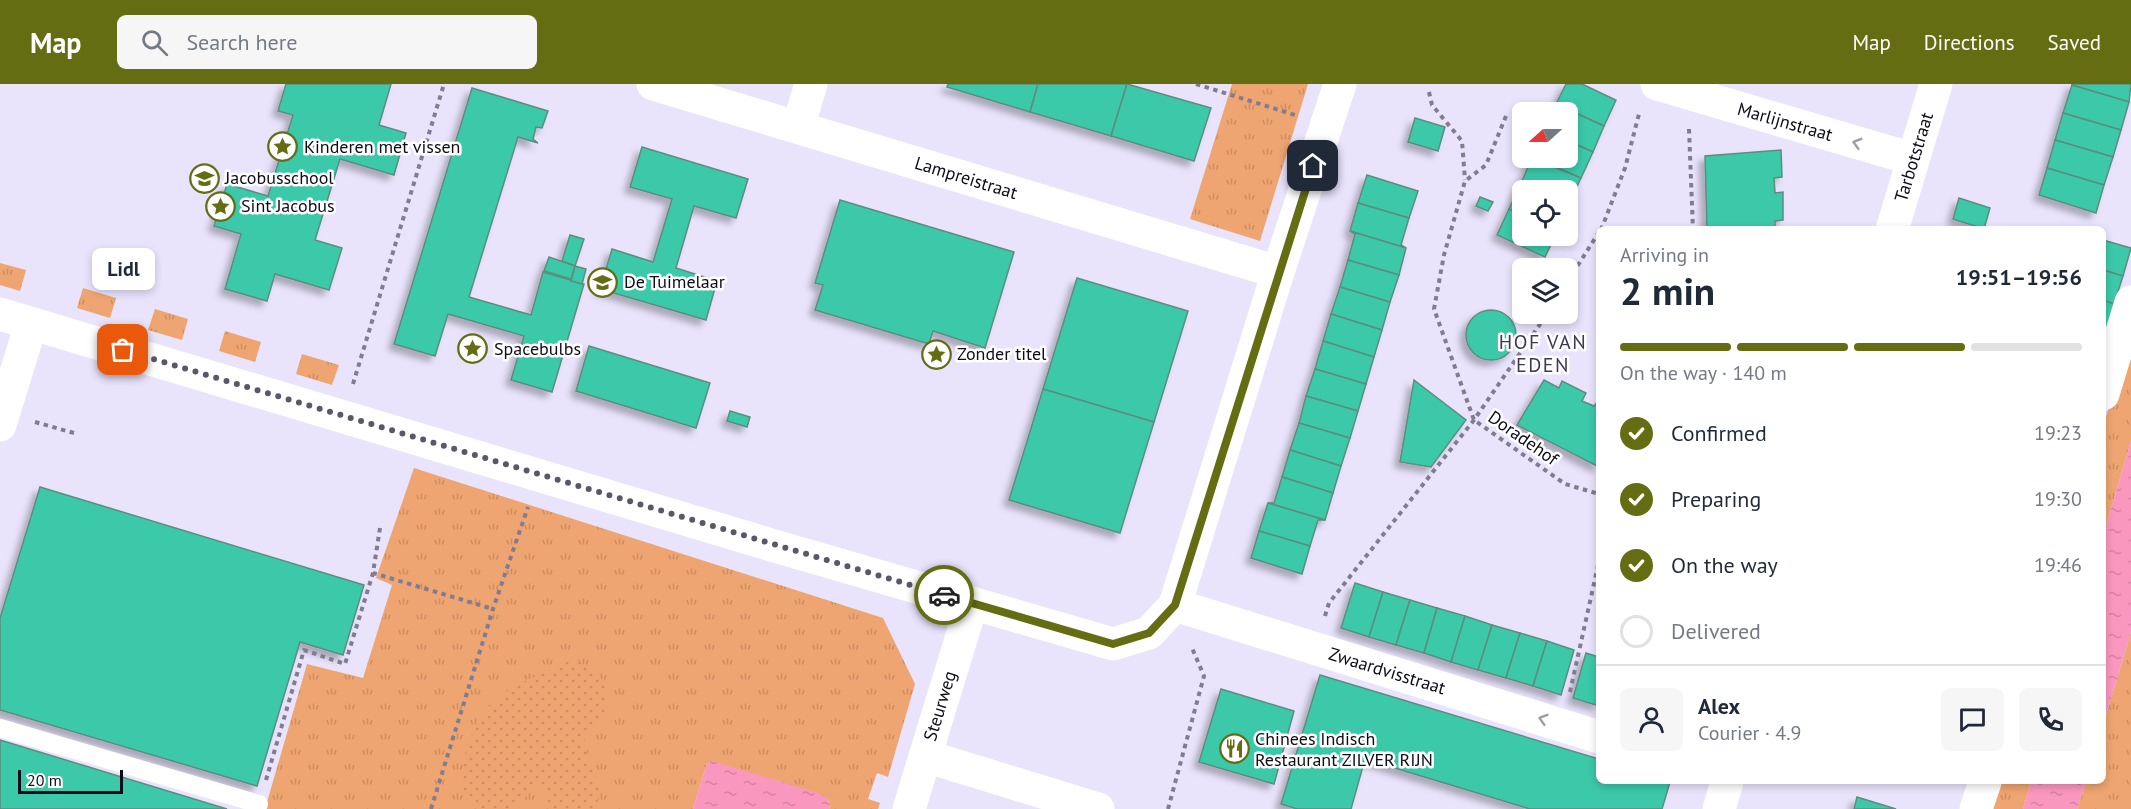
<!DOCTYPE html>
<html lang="en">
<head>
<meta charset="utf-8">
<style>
  body { margin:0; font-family:"PT Sans",sans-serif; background:#f6f6f7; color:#1f2937; height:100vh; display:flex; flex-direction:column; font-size:22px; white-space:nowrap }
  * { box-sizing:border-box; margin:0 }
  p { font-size:20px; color:#747a83 }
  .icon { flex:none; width:33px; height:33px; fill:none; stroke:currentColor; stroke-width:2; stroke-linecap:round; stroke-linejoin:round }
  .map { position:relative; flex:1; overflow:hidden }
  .sheet { position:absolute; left:1596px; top:142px; width:510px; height:558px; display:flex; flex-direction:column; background:#fff; border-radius:9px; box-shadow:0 3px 9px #0003 }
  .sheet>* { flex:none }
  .needle { width:39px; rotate:249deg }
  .fabs { position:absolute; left:1512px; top:18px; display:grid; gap:12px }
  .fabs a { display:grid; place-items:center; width:66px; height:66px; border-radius:9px; background:#fff; box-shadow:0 3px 9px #0003; font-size:30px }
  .scale { position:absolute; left:18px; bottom:15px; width:105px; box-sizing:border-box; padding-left:6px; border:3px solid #0f0b18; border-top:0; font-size:16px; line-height:21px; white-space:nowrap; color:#0f0b18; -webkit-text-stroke:4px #fff; paint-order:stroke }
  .pin { position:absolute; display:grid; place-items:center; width:51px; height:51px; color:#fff; margin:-26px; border-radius:12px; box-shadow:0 3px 9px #0006 }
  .courier { position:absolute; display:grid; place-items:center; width:60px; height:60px; margin:-30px; border:4px solid #656d13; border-radius:50%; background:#fff; color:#222; box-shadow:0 2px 8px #0007 }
  .bubble { position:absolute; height:42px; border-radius:9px; background:#fff; box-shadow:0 3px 9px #0003; font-size:20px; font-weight:600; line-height:42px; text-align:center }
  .summary em { font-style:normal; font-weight:600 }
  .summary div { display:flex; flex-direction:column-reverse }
  .summary { display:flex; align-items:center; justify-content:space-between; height:102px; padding:0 24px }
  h1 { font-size:39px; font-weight:600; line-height:45px }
  .bar { display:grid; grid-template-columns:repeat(4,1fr); gap:9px 6px; align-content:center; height:72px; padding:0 24px }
  .bar i { height:8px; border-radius:4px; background:#e0e1e3 }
  .bar .on { background:#656d13 }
  .bar p { grid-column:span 4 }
  .line { display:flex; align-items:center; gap:15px; padding:0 24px; border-top:2px solid #e0e1e3 }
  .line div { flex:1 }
  .round { display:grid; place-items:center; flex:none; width:63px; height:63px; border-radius:9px; background:#f6f6f7 }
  ol { padding:0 24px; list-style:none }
  li { display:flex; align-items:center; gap:18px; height:66px }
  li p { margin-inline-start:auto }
  li .icon { padding:6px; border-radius:50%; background:#656d13; color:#fff; stroke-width:4 }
  li:last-child { color:#747a83 }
  li i { width:33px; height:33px; border:3px solid #e0e1e3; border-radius:50% }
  header { display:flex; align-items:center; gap:36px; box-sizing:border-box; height:84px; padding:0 30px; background:#656d13; color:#fff }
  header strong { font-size:28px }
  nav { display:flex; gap:33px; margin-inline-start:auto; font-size:21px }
  .search { width:420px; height:54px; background:#f6f6f7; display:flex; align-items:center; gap:15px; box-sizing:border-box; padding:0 21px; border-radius:9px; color:#747a83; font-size:22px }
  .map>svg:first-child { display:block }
  .grass { fill:url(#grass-tufts) }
  .park { fill:url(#park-dots) }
  .water { fill:url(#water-ripples) }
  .building { fill:#3bc9aa; stroke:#5e8c7f; stroke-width:1.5; filter:url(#shadow) }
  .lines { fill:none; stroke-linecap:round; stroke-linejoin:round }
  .path { stroke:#817c8f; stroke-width:4; stroke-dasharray:4.5 4.5; stroke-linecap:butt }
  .lane { stroke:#fff; stroke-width:18 }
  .street { stroke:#fff; stroke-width:33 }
  .oneway { stroke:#9f9da3 }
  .done { stroke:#5b5768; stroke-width:6; stroke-dasharray:0 10.8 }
  .route { stroke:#656d13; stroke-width:8 }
  .labels { text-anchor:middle; stroke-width:5; stroke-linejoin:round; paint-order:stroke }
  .street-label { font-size:18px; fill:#0f0b18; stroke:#fff }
  .poi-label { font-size:18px; fill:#0f0b18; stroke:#fff; text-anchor:start }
  .neighbourhood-label { font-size:20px; letter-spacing:1.5px; fill:#3f3757; stroke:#fff }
</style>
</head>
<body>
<header>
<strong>Map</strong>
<div class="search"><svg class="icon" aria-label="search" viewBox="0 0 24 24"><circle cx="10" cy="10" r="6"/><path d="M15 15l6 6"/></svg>Search here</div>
<nav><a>Map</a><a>Directions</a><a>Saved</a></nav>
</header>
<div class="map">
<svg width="2131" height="725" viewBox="0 0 2131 725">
  <defs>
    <pattern id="grass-tufts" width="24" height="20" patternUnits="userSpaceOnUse" patternTransform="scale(1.5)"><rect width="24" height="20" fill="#efa571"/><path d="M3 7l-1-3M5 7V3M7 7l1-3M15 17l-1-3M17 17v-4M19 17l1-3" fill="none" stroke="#cc8d61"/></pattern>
    <pattern id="park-dots" width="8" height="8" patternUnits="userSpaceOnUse" patternTransform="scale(1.5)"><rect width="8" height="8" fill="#efa571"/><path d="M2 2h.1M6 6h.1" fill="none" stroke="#cc8d61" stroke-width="1.8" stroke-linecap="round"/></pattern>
    <pattern id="water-ripples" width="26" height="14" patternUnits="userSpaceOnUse" patternTransform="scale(1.5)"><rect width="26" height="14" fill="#fa97be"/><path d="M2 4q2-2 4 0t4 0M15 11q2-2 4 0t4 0" fill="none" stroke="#d581a3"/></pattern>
    <filter id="shadow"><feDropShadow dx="-5.5" dy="5.5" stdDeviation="3" flood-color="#0004"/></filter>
  </defs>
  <rect width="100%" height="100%" fill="#e9e4fc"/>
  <g class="grass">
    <polygon points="1232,0 1308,0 1260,157 1190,135"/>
    <polygon points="0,179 26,186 20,207 0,201"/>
    <polygon points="83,204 116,214 110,234 77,224"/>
    <polygon points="155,225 188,235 182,256 148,246"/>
    <polygon points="225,247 261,258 255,278 219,267"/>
    <polygon points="2131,250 2131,357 2103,452 2103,343"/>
    <polygon points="302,270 339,281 332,301 296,290"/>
    <polygon points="414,384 883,534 915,600 888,693 877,689 868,715 880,719 878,725 830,725 828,715 707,679 693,725 265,725 307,580 363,594 392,501 376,494"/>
    <polygon points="2131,548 2131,725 2077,725 2086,698 2103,698 2103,641"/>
    <polygon points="1997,698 2031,698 2023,725 1989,725"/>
  </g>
  <path class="park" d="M 566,578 C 594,577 614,600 605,627 C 601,640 589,647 584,658 C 586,680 611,706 592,725 L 551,725 L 541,702 L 534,703 L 516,725 C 506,725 489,725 479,724 C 444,708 472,636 493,618 C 513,600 542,590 566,578 Z"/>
  <g class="water">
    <polygon points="2131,357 2131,548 2103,641 2103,452"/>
    <polygon points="712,677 818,709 828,715 830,725 693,725 707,679"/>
    <polygon points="2031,698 2086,698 2077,725 2023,725"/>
  </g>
  <g class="building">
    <polygon points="286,0 391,0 379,41 406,49 394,91 340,75 315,156 342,164 329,206 275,190 267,217 225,205 241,150 214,142 227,100 268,112 293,31 278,27"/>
    <polygon points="948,0 1038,0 1030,28 947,3"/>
    <polygon points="1038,0 1127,0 1111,52 1030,28"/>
    <polygon points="1127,0 1211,24 1194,77 1111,52"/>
    <polygon points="1566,0 1582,0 1616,16 1604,42 1556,20"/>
    <polygon points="2131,0 2129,18 2072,1 2072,0"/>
    <polygon points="2072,1 2129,18 2121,46 2063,29"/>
    <polygon points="472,4 548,27 542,44 536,43 533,55 538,59 518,53 469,213 531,231 543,188 584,200 552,308 511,296 524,252 448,230 435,272 394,260"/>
    <polygon points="1556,20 1604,42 1593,68 1568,57 1568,28 1552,28"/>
    <polygon points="2063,29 2121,46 2113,73 2055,56"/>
    <polygon points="1415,34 1445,43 1438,67 1408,58"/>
    <polygon points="2055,56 2113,73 2104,101 2047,84"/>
    <polygon points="1568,57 1593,68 1581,94 1535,74 1568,74"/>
    <polygon points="642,63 748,95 736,134 694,122 676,184 717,197 706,236 600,205 612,165 653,178 672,115 630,103"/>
    <polygon points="1781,66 1782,93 1774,94 1775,109 1783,108 1783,136 1775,137 1775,146 1707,146 1705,72"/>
    <polygon points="1532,74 1581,94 1569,120 1568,106 1538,106 1521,99"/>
    <polygon points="2047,84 2104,101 2096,129 2039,111"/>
    <polygon points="1367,91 1418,107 1409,134 1358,119"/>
    <polygon points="1521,99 1538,106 1522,106 1522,131 1509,125"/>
    <polygon points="1480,113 1493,118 1488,127 1476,122"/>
    <polygon points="1959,114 1990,124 1984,145 1953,135"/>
    <polygon points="840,116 1014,168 985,264 933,247 929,260 815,226 823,201 815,199"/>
    <polygon points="1358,119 1409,134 1401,161 1406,164 1350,147"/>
    <polygon points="1509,125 1522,131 1522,152 1555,152 1545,173 1497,151"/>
    <polygon points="1350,147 1406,164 1399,191 1348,176 1355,150"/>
    <polygon points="570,151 584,155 575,182 562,177"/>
    <polygon points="2103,156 2131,164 2123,192 2103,186"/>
    <polygon points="549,173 575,182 571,195 544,187"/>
    <polygon points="1348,176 1399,191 1390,218 1340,203"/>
    <polygon points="575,182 586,185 582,200 571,197"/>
    <polygon points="2103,186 2123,192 2114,220 2103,216"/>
    <polygon points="1077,194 1188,227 1154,338 1043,305"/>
    <polygon points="1340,203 1390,218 1382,246 1331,230"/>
    <polygon points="2103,216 2114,220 2106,248 2103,247"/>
    <circle cx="1491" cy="251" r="25"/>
    <polygon points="1331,230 1382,246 1374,273 1323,257"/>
    <polygon points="1323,257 1374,273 1366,300 1315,285"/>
    <polygon points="589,262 710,299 696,344 576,307"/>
    <polygon points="1315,285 1366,300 1358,327 1306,312"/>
    <polygon points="1414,296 1466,336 1431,383 1400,378"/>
    <polygon points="1544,296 1559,304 1562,297 1586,309 1582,317 1594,322 1599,316 1599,383 1517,341"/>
    <polygon points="1043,305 1154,338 1120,449 1009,416"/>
    <polygon points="1306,312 1358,327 1350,354 1299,339"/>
    <polygon points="730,327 750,333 747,343 727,337"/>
    <polygon points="1299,339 1350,354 1341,382 1290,366"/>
    <polygon points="1290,366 1341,382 1333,409 1282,393"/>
    <polygon points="1282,393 1333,409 1325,436 1268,419 1274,419"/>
    <polygon points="40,403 364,501 343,571 300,558 257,702 0,626 0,534"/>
    <polygon points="1268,419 1325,436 1318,436 1310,462 1259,447"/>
    <polygon points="1259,447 1310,462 1302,490 1251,474"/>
    <polygon points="1355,499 1383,508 1369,553 1341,544"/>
    <polygon points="1383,508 1410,516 1396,561 1369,553"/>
    <polygon points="1410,516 1437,524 1424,569 1396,561"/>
    <polygon points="1437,524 1465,532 1451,578 1424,569"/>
    <polygon points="1465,532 1492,541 1478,586 1451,578"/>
    <polygon points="1492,541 1520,549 1506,594 1478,586"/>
    <polygon points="1520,549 1547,557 1533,602 1506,594"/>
    <polygon points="1547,557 1574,566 1561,611 1533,602"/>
    <polygon points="1586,569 1599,573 1599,622 1573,614"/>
    <polygon points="1320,591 1599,675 1599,698 1670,698 1662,725 1530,725 1365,675 1351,725 1297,725 1281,720"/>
    <polygon points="1221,605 1294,627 1274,700 1199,678"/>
    <polygon points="0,656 227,725 0,725"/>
    <polygon points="1857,713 1896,725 1854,725"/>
  </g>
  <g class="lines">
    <g class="path">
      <polyline points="1196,0 1295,31"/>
      <polyline points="1429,8 1432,21 1462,57 1465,96"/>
      <polyline points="1506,32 1486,81 1465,97 1444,171 1434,225 1474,336 1565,400 1599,410"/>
      <polyline points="1689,45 1693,146"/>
      <polyline points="1601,146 1625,84 1639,30"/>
      <polyline points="1568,197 1599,148"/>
      <polyline points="353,300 444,0"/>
      <polyline points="35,338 74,349"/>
      <polyline points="380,444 373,489 493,525"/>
      <polyline points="1325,532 1329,519 1474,336 1547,230"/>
      <polyline points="1570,608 1599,477"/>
      <polyline points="266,696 304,566 345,580 373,489"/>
      <polyline points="431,725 493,525 528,423"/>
      <polyline points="1168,725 1204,592 1192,564"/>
    </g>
    <polyline class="lane" points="0,644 259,720"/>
    <g class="street">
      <polyline points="653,0 1278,188"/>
      <polyline points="1657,0 1913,75"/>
      <polyline points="798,43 811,0"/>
      <polyline points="1892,146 1936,0"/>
      <polyline points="0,230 778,463 1113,560 1149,549 1175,521 1278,188 1340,0"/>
      <polyline points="2103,310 2131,218"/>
      <polyline points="0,341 31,240"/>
      <polyline points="1175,521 1599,653"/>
      <polyline points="925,672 1098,725"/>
      <polyline points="909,725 972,519"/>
      <polyline points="1719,725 1727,698"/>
      <polyline points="1976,725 1985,698"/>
    </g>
  </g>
  <defs><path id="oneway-chevron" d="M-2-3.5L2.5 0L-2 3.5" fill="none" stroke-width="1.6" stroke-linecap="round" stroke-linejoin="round" transform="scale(1.5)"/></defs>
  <g class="oneway">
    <use href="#oneway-chevron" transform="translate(1857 59) rotate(-164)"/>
    <use href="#oneway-chevron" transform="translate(1543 635) rotate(-163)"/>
  </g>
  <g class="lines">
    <polyline class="done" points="123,266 944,511"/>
    <polyline class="route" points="944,511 1113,560 1149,549 1175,521 1313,82"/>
  </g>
  <defs>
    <symbol id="sight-ring" viewBox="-11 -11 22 22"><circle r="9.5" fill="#fff" stroke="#656d13" stroke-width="1.5"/><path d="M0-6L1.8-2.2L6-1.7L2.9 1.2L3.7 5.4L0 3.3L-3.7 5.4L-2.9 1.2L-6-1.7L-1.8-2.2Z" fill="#656d13"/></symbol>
    <symbol id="school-ring" viewBox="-11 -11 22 22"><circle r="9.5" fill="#fff" stroke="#656d13" stroke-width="1.5"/><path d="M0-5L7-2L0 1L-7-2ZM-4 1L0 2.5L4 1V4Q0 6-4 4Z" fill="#656d13"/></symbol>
    <symbol id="restaurant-ring" viewBox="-11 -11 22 22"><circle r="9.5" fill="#fff" stroke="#656d13" stroke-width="1.5"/><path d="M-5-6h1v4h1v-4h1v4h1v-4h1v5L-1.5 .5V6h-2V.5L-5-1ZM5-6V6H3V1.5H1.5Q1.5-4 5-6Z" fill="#656d13"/></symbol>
  </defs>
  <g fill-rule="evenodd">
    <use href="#sight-ring" x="266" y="46" width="33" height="33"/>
    <use href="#school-ring" x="188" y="78" width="33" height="33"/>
    <use href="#sight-ring" x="204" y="106" width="33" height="33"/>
    <use href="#school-ring" x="586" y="182" width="33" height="33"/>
    <use href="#sight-ring" x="456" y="248" width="33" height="33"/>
    <use href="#sight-ring" x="920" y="254" width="33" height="33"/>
    <use href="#restaurant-ring" x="1218" y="648" width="33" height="33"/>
  </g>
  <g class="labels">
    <g class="street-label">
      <text transform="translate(1785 38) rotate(16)" y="6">Marlijnstraat</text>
      <text transform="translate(1914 73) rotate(-73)" y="6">Tarbotstraat</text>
      <text transform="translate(966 94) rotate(17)" y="6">Lampreistraat</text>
      <text transform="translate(1523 354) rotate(35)" y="6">Doradehof</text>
      <text transform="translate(1387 587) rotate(17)" y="6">Zwaardvisstraat</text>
      <text transform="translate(940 622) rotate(-73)" y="6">Steurweg</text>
    </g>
    <g class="poi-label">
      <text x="304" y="69">Kinderen met vissen</text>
      <text x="225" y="100">Jacobusschool</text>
      <text x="241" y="128">Sint Jacobus</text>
      <text x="624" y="204">De Tuimelaar</text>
      <text x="494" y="271">Spacebulbs</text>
      <text x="957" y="276">Zonder titel</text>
      <text x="1255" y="661">Chinees Indisch<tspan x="1255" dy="21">Restaurant ZILVER RIJN</tspan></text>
    </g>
    <g class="neighbourhood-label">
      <text x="1543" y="265">HOF VAN<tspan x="1543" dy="23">EDEN</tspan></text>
    </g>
  </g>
</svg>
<div class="fabs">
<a><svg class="needle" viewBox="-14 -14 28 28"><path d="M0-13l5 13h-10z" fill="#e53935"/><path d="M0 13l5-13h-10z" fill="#747a83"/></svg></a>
<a><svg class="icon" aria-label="locate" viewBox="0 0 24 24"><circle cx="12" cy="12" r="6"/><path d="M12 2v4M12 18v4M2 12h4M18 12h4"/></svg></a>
<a><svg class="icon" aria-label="layers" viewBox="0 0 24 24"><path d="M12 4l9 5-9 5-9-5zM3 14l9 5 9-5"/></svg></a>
</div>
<div class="scale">20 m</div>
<div class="pin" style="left:123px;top:266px;background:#ea580c"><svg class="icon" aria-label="bag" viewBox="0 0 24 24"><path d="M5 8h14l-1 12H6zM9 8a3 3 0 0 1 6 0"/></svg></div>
<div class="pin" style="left:1313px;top:82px;background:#1f2937"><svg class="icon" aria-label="home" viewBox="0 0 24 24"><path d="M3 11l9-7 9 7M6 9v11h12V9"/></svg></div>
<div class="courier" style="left:944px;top:511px"><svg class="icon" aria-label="car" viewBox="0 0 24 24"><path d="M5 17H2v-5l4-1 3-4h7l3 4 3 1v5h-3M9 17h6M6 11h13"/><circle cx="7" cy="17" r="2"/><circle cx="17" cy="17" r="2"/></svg></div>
<div class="bubble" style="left:92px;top:164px;width:63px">Lidl</div>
<section class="sheet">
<div class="summary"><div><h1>2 min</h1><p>Arriving in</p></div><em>19:51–19:56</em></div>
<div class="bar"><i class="on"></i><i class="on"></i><i class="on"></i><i></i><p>On the way · 140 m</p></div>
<ol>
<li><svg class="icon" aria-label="check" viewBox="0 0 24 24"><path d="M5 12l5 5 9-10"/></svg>Confirmed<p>19:23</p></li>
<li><svg class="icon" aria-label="check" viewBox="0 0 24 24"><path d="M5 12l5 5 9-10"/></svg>Preparing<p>19:30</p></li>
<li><svg class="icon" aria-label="check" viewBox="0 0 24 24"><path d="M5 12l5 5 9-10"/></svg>On the way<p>19:46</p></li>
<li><i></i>Delivered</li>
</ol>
<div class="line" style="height:108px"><a class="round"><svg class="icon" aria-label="person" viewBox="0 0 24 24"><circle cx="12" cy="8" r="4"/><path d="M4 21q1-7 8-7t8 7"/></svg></a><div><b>Alex</b><p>Courier · 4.9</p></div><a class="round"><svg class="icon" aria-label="chat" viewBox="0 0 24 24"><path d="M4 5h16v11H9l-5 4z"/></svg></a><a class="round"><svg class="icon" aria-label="phone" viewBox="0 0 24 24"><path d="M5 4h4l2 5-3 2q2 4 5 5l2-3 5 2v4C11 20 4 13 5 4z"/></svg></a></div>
</section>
</div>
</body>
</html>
